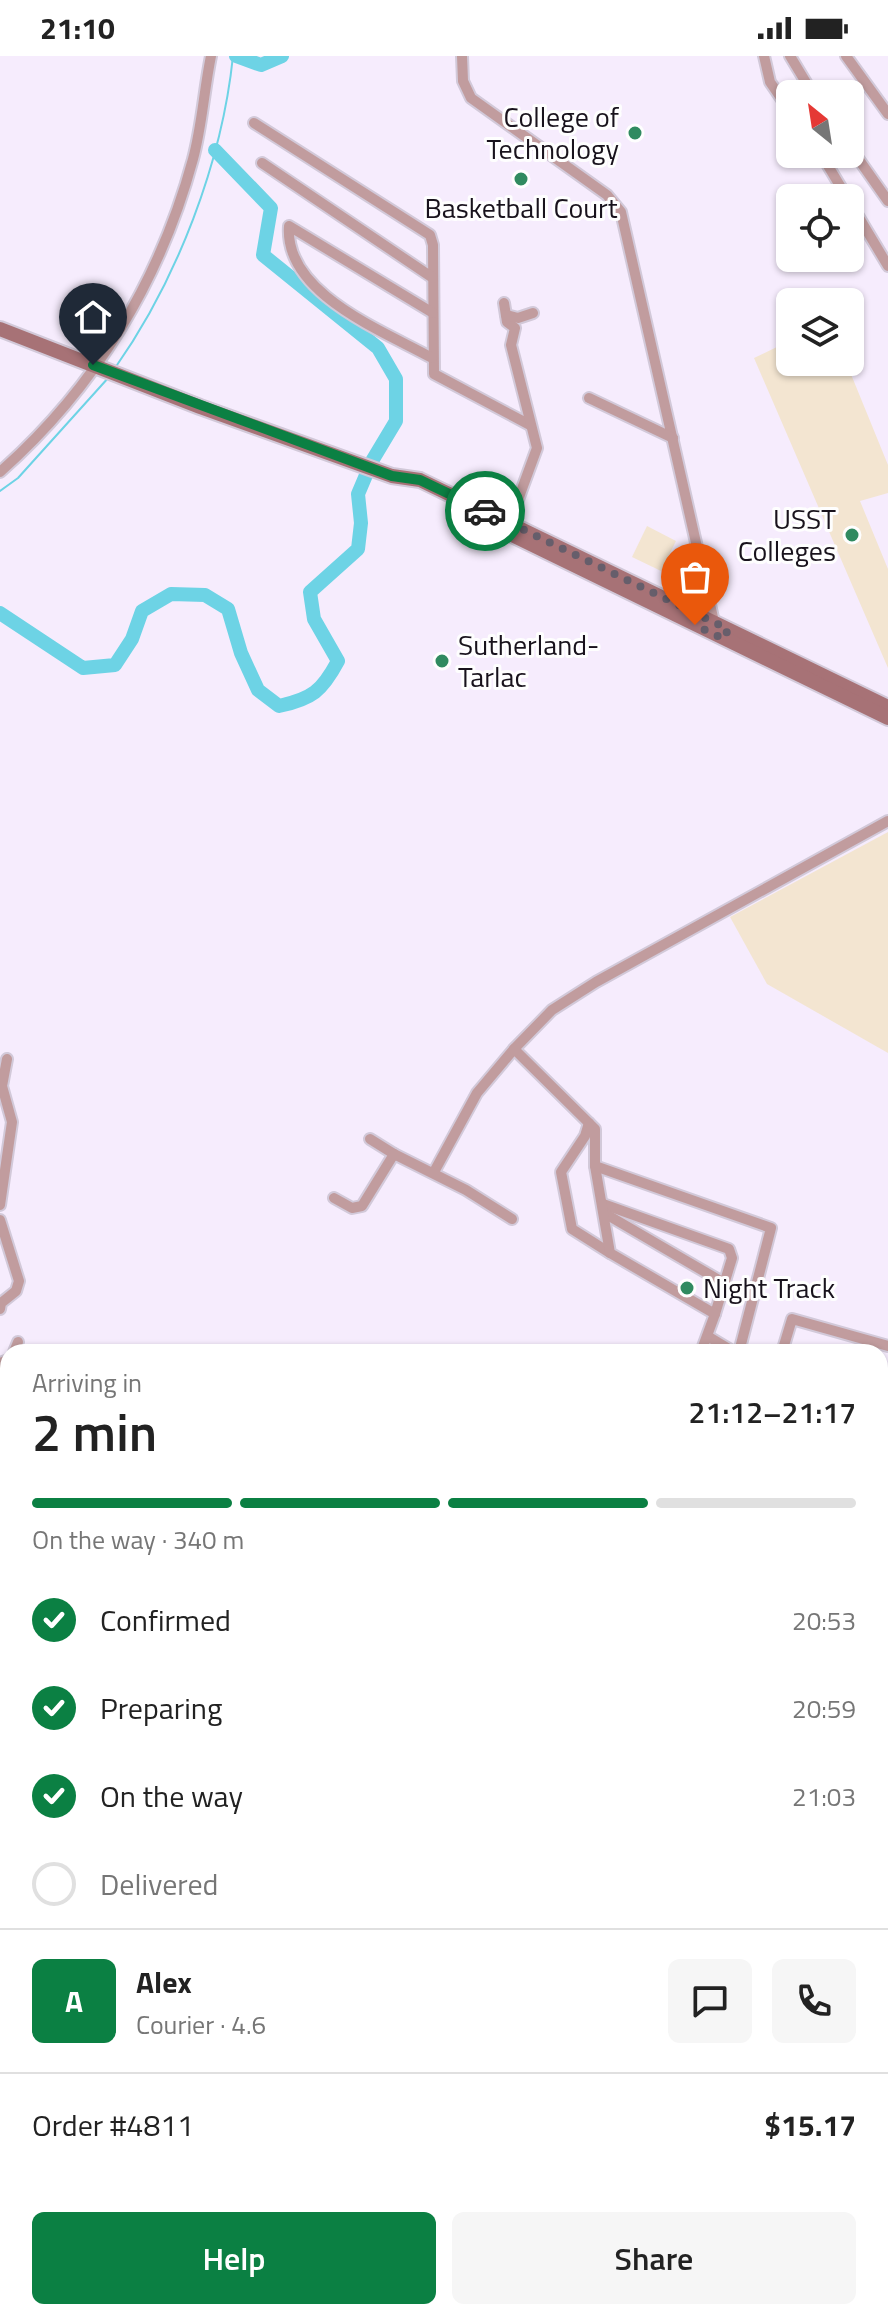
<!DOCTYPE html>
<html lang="en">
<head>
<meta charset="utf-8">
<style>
  body { margin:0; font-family:"Titillium Web",sans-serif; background:#f6f6f6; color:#222; height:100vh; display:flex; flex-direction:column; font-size:30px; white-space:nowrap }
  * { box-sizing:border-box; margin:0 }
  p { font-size:26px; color:#767676 }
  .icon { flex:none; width:44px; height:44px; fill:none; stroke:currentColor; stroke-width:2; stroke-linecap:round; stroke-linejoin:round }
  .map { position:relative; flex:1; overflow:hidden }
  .panel { position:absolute; left:0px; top:1288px; width:888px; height:976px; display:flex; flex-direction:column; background:#fff; border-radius:24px 24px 0 0; box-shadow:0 2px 6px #0004 }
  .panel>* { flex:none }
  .needle { width:52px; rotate:330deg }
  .controls { position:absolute; left:776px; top:24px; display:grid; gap:16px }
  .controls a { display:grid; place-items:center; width:88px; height:88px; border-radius:12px; background:#fff; box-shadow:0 2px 6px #0004; font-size:40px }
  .pin { position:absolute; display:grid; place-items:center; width:68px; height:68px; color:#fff; margin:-82px -34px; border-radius:50% 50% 50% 0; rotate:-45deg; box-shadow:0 0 8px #0007 }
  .pin .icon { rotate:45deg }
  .courier { position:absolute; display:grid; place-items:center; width:80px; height:80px; margin:-40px; border:6px solid #0b8043; border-radius:50%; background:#fff; color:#222; box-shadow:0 2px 10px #0007 }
  .head em { font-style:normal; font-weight:600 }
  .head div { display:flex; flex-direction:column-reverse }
  .head { display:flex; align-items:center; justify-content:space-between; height:136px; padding:0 32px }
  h1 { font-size:52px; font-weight:600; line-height:60px }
  .bar { display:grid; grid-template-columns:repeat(4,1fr); gap:12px 8px; align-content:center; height:96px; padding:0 32px }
  .bar i { height:10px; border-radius:6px; background:#e0e0e0 }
  .bar .on { background:#0b8043 }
  .bar p { grid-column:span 4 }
  .line { display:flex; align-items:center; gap:20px; padding:0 32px; border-top:2px solid #e0e0e0 }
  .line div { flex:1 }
  .round { display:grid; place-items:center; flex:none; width:84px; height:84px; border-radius:12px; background:#f6f6f6 }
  ol { padding:0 32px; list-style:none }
  li { display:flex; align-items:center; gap:24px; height:88px }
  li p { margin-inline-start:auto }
  li .icon { padding:8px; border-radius:50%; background:#0b8043; color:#fff; stroke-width:4 }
  li:last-child { color:#767676 }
  li i { width:44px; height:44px; border:4px solid #e0e0e0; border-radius:50% }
  .action { display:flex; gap:16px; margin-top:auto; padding:16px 32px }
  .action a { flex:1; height:92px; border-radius:12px; background:#0b8043; color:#fff; font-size:32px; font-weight:600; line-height:92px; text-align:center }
  .action a+a { background:#f6f6f6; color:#222 }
  .status { display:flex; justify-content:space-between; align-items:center; height:56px; padding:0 40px; background:#fff; direction:ltr }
  .status svg { height:22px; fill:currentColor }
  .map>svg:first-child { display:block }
  .education { fill:#f3e5d1 }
  .cemetery { fill:url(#cemetery-stones) }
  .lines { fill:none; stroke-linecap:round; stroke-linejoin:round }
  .stream { stroke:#6dd3e5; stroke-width:2 }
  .river { stroke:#6dd3e5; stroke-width:14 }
  .street-casing { stroke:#d2c9d9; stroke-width:14 }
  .secondary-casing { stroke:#d2c9d9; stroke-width:18 }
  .highway-casing { stroke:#d2c9d9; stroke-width:22 }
  .street { stroke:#c19c9e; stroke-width:10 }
  .secondary { stroke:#a77276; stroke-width:14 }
  .highway { stroke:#813a43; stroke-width:18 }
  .done { stroke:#665e6b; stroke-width:8; stroke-dasharray:0 14.4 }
  .route { stroke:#0b8043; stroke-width:10 }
  .poi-dot { fill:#308a60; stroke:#fefefe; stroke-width:3 }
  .labels { text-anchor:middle; stroke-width:6; stroke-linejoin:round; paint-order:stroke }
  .poi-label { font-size:28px; fill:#18121c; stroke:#fefefe; text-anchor:end }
</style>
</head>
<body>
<div class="status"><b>21:10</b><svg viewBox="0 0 49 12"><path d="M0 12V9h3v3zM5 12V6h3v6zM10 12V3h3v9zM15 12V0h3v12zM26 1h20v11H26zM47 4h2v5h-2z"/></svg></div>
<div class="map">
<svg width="888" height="2264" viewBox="0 0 888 2264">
  <defs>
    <pattern id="cemetery-stones" width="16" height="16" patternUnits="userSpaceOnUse" patternTransform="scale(2)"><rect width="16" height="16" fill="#bcc98d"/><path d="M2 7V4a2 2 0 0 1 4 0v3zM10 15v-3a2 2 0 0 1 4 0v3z" fill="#a1ac79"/></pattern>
  </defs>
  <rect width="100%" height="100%" fill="#f6ecfd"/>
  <g class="education">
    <polygon points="783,288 795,318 820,306 846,306 888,409 888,437 860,445 888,513 888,612 754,302"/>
    <polygon points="647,470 676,485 661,515 632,501"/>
    <polygon points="888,776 888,997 767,928 730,861"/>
    <polygon points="715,2256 849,2256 852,2264 717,2264"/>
  </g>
  <polygon class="cemetery" points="880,1712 888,1712 888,1807 880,1808"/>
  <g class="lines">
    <g class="stream">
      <path d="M 115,312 C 177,224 222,107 233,0"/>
      <polyline points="0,435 18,422 109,321"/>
    </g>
    <g class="river">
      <polyline points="236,0 261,9 282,0"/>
      <path d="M 0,557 L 83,612 L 115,609 L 132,583 L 142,555 L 171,538 L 205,539 L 228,553 L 241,597 L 258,634 L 279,650 C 312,643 322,635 338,605 L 314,563 L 310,536 L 358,493 L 361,467 L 358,438 L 372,405 L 396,365 L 396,323 L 378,292 L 263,199 L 271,152 L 215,94"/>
    </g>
    <defs>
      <g id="street">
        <polyline points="462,0 463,25 471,42 607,139 621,156 714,566"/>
        <polyline points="764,0 770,26 790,55"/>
        <polyline points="790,0 813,38"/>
        <polyline points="846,0 888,58"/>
        <polyline points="254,67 430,179 433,189 434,318 530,369"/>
        <polyline points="850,91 888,145"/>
        <polyline points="821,98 888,210"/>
        <polyline points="262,107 433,222"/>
        <polyline points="504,247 507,266 515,272 511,289 537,392 508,471"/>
        <polyline points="506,259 518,262 533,257"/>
        <path d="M 432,302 C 384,275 284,238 289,170 L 433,257"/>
        <polyline points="589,342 673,382"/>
        <path d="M 0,416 C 95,332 160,225 193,103 C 202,70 204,34 211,0"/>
        <polyline points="589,1067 585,1080 561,1116 572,1173 610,1197"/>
        <polyline points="370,1083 394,1098"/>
        <polyline points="595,1110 771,1172 739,1296"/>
        <polyline points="434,1116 477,1037 514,993"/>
        <polyline points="334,1142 352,1152 362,1150 394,1098 466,1134 512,1163"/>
        <polyline points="603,1148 729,1193 732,1202 715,1258"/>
        <polyline points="0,1149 12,1066 2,1030 7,1003"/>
        <polyline points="604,1157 724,1227"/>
        <polyline points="0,1164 19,1225 16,1235 1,1247 0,1253"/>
        <polyline points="709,1281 734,1296"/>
        <polyline points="14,1296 18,1286"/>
        <polyline points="701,1296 715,1258 610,1197 595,1110 595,1073 514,993 552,954 596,926 888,765"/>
        <polyline points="782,1296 792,1263 888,1290"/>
        <polyline points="0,1307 8,1304"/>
        <polyline points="880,1329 888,1331"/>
        <polyline points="880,1386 888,1390"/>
        <polyline points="880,1423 888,1426"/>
        <polyline points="880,1457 888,1460"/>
        <polyline points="880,1493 888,1496"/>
        <polyline points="0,1982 8,1979"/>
        <polyline points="0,2048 8,2045"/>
        <polyline points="0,2072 8,2089"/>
        <polyline points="0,2129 8,2126"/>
        <polyline points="0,2205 8,2201"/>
        <polyline points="89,2256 93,2264"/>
        <polyline points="268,2256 271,2264"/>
        <polyline points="607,2256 614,2264"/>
        <polyline points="48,2264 66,2256"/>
      </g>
      <g id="secondary">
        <polyline points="0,273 200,351 392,420 420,424 888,651"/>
        <polyline points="475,461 888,662"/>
        <polyline points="880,2159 888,2157"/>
        <polyline points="287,2264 316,2256"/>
      </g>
      <g id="highway">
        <polyline points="0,1863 8,1881"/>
        <polyline points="176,2256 181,2264"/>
      </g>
    </defs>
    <use href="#street" class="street-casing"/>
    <use href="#secondary" class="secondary-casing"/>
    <use href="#highway" class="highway-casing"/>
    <use href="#street" class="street"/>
    <use href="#secondary" class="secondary"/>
    <use href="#highway" class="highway"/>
  </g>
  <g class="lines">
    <polyline class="done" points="485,455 728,573 724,583 695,569"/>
    <polyline class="route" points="93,309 392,420 420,424 485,455"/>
  </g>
  <g class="poi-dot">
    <circle cx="635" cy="77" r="8"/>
    <circle cx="521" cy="123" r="8"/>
    <circle cx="852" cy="479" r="8"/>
    <circle cx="442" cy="605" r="8"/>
    <circle cx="687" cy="1232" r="8"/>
  </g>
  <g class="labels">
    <g class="poi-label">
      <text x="619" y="71">College of<tspan x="619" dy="32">Technology</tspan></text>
      <text x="521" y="162" text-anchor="middle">Basketball Court</text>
      <text x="836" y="473">USST<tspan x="836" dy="32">Colleges</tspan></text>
      <text x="458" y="599" text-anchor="start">Sutherland-<tspan x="458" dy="32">Tarlac</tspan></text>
      <text x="703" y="1242" text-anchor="start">Night Track</text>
    </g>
  </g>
</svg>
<div class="controls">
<a><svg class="needle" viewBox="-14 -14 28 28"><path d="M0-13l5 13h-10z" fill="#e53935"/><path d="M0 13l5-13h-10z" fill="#767676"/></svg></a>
<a><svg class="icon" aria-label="locate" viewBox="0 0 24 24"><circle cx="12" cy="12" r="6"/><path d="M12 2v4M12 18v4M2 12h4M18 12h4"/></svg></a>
<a><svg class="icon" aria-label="layers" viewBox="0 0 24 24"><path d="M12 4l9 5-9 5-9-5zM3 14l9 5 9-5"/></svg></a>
</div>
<div class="pin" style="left:695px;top:569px;background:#ea580c"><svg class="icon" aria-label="bag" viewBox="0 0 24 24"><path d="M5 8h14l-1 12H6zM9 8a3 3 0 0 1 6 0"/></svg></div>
<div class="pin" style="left:93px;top:309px;background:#1f2937"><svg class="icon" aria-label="home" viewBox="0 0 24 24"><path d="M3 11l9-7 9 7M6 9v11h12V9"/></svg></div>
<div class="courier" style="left:485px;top:455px"><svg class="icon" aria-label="car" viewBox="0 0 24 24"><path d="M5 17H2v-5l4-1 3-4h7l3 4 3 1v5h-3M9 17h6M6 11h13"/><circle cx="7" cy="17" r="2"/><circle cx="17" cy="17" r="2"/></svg></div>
<section class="panel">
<div class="head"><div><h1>2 min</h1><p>Arriving in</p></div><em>21:12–21:17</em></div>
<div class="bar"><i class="on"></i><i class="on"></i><i class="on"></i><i></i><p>On the way · 340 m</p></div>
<ol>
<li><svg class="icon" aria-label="check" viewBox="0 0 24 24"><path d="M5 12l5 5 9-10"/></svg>Confirmed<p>20:53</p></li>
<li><svg class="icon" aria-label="check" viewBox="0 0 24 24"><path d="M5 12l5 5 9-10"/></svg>Preparing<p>20:59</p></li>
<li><svg class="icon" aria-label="check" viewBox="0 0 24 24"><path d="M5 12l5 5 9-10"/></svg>On the way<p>21:03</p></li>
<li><i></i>Delivered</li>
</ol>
<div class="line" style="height:144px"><b class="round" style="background:#0b8043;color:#fff">A</b><div><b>Alex</b><p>Courier · 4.6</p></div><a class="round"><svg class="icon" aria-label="chat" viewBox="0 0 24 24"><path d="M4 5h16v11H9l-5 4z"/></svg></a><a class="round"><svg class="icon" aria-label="phone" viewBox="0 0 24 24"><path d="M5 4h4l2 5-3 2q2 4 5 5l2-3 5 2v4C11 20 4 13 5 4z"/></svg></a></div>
<div class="line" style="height:104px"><div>Order #4811</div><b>$15.17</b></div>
<div class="action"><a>Help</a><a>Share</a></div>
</section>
</div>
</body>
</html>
